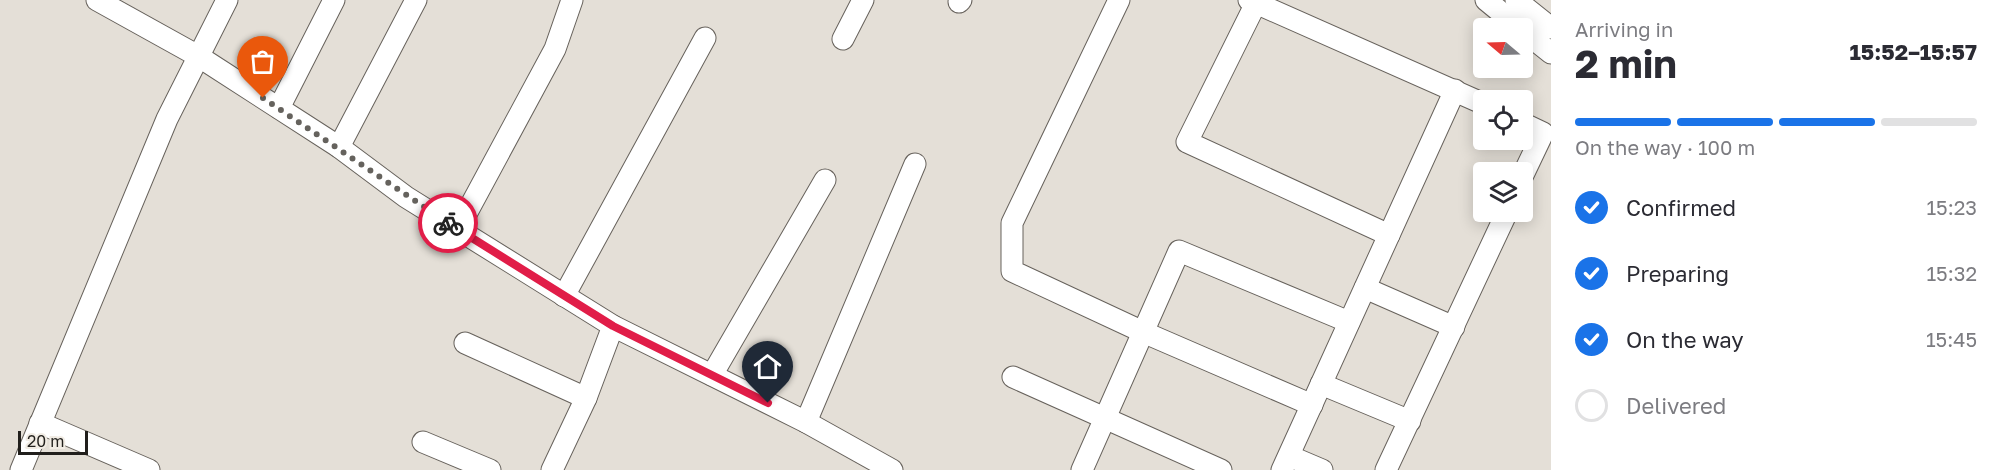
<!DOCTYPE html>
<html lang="en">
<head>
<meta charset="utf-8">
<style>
  body { margin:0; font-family:"Golos Text",sans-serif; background:#f7f7f7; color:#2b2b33; height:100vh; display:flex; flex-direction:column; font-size:22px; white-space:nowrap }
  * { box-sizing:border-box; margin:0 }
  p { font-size:20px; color:#7c7c81 }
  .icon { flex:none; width:33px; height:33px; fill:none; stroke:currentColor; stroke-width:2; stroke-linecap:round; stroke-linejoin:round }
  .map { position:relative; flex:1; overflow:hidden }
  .drawer { display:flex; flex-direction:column; background:#fff; width:450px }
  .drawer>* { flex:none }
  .needle { width:39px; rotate:289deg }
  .controls { position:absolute; left:1473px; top:18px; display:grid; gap:12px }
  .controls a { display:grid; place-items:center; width:60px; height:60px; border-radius:6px; background:#fff; box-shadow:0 3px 15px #0003; font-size:30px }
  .scale { position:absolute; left:18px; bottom:15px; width:70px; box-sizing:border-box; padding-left:6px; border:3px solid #211f1c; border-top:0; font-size:16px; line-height:21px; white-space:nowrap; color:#211f1c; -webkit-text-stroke:4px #f1ece4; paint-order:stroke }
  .pin { position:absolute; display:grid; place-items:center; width:51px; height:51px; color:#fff; margin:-62px -26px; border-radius:50% 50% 50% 0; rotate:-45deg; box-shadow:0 0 6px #0007 }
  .pin .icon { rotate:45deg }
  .courier { position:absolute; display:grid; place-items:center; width:60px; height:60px; margin:-30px; border:4px solid #e11d48; border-radius:50%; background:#fff; color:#222; box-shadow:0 2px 8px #0007 }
  .summary em { font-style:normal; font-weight:700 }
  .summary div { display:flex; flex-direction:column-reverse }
  .summary { display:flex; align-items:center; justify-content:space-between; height:102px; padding:0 24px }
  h1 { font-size:39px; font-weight:700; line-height:45px }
  .bar { display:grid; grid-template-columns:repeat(4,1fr); gap:9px 6px; align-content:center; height:72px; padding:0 24px }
  .bar i { height:8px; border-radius:4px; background:#e1e1e2 }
  .bar .current { background:#1a73e8 }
  .bar p { grid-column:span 4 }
  ol { padding:0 24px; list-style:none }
  li { display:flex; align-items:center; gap:18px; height:66px }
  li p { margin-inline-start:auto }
  li .icon { padding:6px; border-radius:50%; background:#1a73e8; color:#fff; stroke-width:4 }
  li:last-child { color:#7c7c81 }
  li i { width:33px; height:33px; border:3px solid #e1e1e2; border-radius:50% }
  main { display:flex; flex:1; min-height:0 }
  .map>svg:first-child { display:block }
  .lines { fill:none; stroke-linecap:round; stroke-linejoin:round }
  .minor-casing { stroke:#67625c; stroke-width:23 }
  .minor { stroke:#fff; stroke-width:21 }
  .done { stroke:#65625d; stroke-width:6; stroke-dasharray:0 10.8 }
  .route { stroke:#e11d48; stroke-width:8 }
</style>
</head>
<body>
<main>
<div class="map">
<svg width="1551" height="470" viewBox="0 0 1551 470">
  <rect width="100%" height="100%" fill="#e4dfd7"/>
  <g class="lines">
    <defs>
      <g id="minor">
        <polyline points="97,0 198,56 339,147 406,197 613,326 806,422 892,470"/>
        <polyline points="1119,0 1012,223 1012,271 1143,332 1312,405"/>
        <polyline points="1249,0 1484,104"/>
        <polyline points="1486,0 1520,28"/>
        <polyline points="1516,0 1551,28"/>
        <polyline points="959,2 961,0"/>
        <polyline points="1256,3 1187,142 1389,235"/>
        <polyline points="1522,30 1551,53"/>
        <polyline points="843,39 863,0"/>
        <polyline points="279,108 334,0"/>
        <polyline points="1522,123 1543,133 1522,177"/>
        <polyline points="339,147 416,0"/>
        <polyline points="458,229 555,49 572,0"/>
        <polyline points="1365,288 1454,327"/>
        <polyline points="564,296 705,38"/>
        <polyline points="465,343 586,398"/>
        <polyline points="712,375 825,180"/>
        <polyline points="1013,377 1221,470"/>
        <polyline points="1321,384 1410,421"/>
        <polyline points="806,422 915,164"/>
        <polyline points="40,423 149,470"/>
        <polyline points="423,442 490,470"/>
        <polyline points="1289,456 1322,470"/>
        <polyline points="21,470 167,119 227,0"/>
        <polyline points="552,470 586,398 613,326"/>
        <polyline points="1082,470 1179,251 1349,322"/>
        <polyline points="1282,470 1455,90"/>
        <polyline points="1386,470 1507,212"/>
      </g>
    </defs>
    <use href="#minor" class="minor-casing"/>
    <use href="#minor" class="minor"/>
  </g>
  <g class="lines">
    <polyline class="done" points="263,98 448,223"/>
    <polyline class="route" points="448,223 613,326 768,403"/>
  </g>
</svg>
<div class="controls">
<a><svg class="needle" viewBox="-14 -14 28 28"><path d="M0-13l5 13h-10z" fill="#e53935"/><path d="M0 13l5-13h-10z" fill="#7c7c81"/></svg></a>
<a><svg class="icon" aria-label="locate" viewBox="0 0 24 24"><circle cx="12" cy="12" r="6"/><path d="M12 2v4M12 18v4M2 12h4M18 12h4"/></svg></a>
<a><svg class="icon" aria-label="layers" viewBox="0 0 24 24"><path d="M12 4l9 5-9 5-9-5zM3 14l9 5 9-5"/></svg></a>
</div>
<div class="scale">20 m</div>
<div class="pin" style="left:263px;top:98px;background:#ea580c"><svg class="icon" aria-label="bag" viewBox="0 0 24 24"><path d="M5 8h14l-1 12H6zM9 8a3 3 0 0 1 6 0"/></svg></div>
<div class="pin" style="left:768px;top:403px;background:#1f2937"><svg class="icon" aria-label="home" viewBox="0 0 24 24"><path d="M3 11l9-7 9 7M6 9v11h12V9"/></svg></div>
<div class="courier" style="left:448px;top:223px"><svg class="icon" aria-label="bike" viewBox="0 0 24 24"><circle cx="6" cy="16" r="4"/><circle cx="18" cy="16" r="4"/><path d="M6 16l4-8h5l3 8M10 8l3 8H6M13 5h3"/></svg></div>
</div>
<section class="drawer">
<div class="summary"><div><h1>2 min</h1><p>Arriving in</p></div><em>15:52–15:57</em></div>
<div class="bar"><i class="current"></i><i class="current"></i><i class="current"></i><i></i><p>On the way · 100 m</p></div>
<ol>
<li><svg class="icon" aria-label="check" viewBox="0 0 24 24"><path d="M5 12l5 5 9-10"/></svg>Confirmed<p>15:23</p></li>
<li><svg class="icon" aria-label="check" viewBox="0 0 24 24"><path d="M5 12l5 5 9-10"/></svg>Preparing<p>15:32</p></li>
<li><svg class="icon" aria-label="check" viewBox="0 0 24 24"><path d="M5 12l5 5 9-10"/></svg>On the way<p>15:45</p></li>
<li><i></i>Delivered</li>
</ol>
</section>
</main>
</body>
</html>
